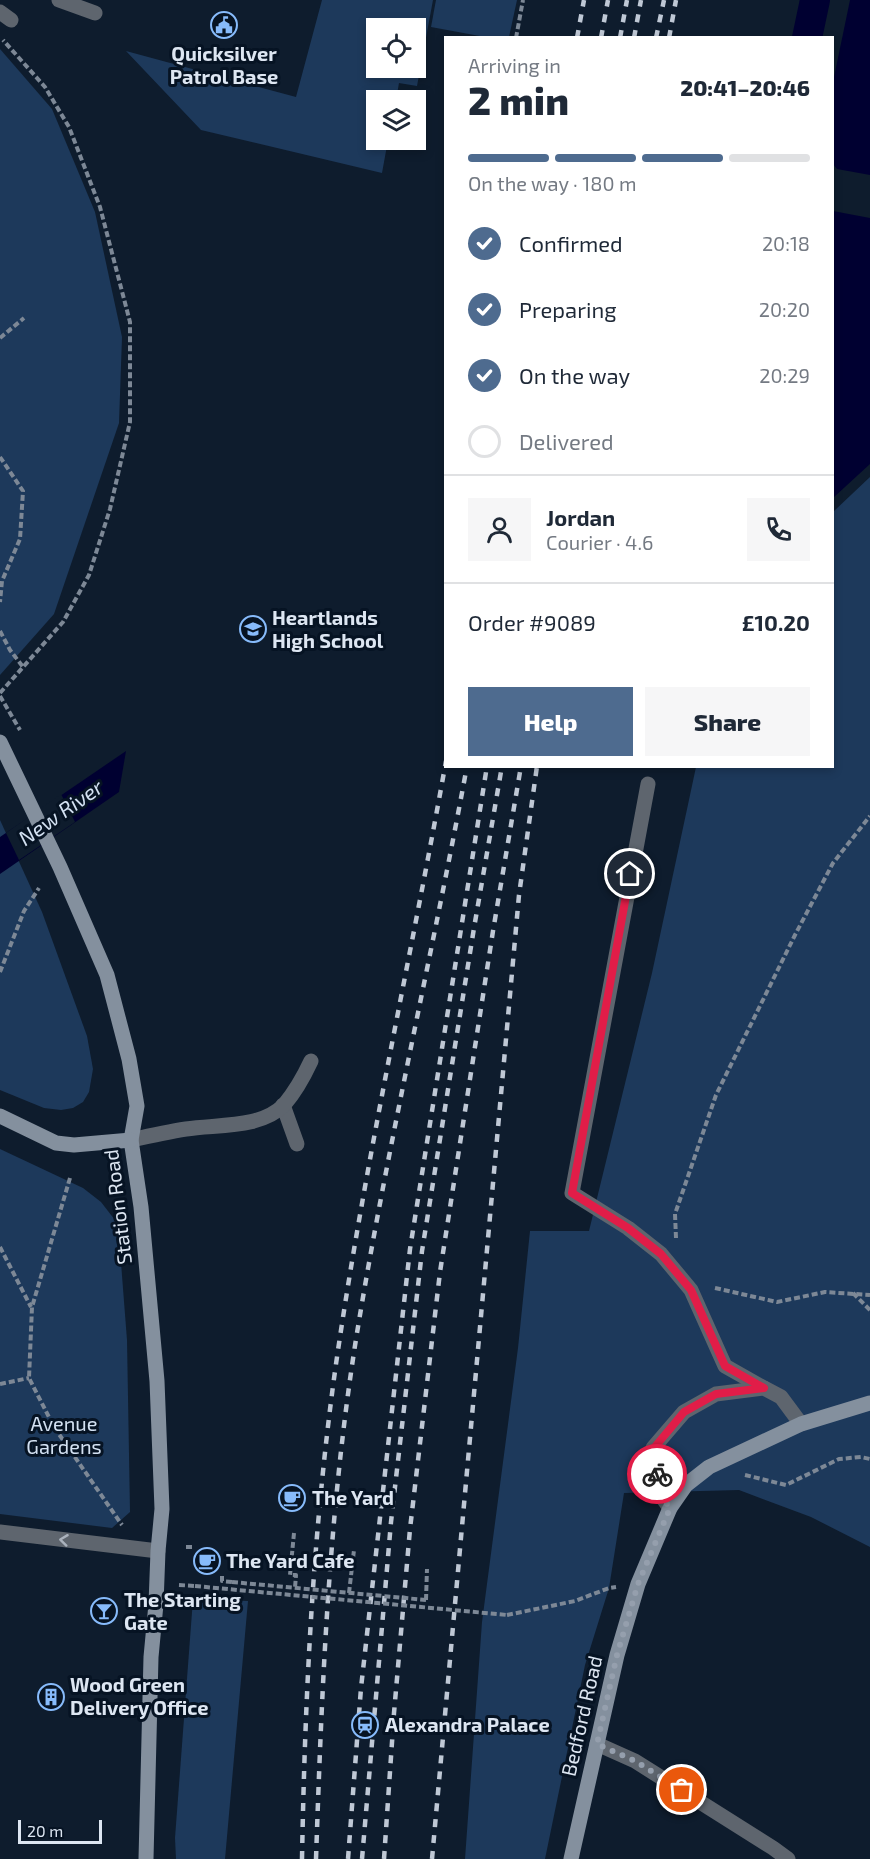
<!DOCTYPE html>
<html lang="en">
<head>
<meta charset="utf-8">
<style>
  body { margin:0; font-family:"Exo 2",sans-serif; background:#f6f6f7; color:#1f2937; height:100vh; display:flex; flex-direction:column; font-size:22px; white-space:nowrap }
  * { box-sizing:border-box; margin:0 }
  p { font-size:20px; color:#747a83 }
  .icon { flex:none; width:33px; height:33px; fill:none; stroke:currentColor; stroke-width:2; stroke-linecap:round; stroke-linejoin:round }
  .map { position:relative; flex:1; overflow:hidden }
  .drawer { position:absolute; left:444px; top:36px; width:390px; height:732px; display:flex; flex-direction:column; background:#fff; border-radius:0px; box-shadow:0 3px 9px #0003 }
  .drawer>* { flex:none }
  .tools { position:absolute; left:366px; top:18px; display:grid; gap:12px }
  .tools a { display:grid; place-items:center; width:60px; height:60px; border-radius:0px; background:#fff; box-shadow:0 3px 9px #0003; font-size:30px }
  .scale { position:absolute; left:18px; bottom:15px; width:84px; box-sizing:border-box; padding-left:6px; border:3px solid #dde6f2; border-top:0; font-size:16px; line-height:21px; white-space:nowrap; color:#dde6f2; -webkit-text-stroke:4px #061323; paint-order:stroke }
  .pin { position:absolute; display:grid; place-items:center; width:51px; height:51px; color:#fff; margin:-26px; border:3px solid #fff; border-radius:50%; box-shadow:0 2px 6px #0007 }
  .courier { position:absolute; display:grid; place-items:center; width:60px; height:60px; margin:-30px; border:4px solid #e11d48; border-radius:50%; background:#fff; color:#222; box-shadow:0 2px 8px #0007 }
  .headline em { font-style:normal; font-weight:800 }
  .headline div { display:flex; flex-direction:column-reverse }
  .headline { display:flex; align-items:center; justify-content:space-between; height:102px; padding:0 24px }
  h1 { font-size:39px; font-weight:800; line-height:45px }
  .bar { display:grid; grid-template-columns:repeat(4,1fr); gap:9px 6px; align-content:center; height:72px; padding:0 24px }
  .bar i { height:8px; border-radius:4px; background:#e0e1e3 }
  .bar .current { background:#4e6b8f }
  .bar p { grid-column:span 4 }
  .line { display:flex; align-items:center; gap:15px; padding:0 24px; border-top:2px solid #e0e1e3 }
  .line div { flex:1 }
  .round { display:grid; place-items:center; flex:none; width:63px; height:63px; border-radius:0px; background:#f6f6f7 }
  ol { padding:0 24px; list-style:none }
  li { display:flex; align-items:center; gap:18px; height:66px }
  li p { margin-inline-start:auto }
  li .icon { padding:6px; border-radius:50%; background:#4e6b8f; color:#fff; stroke-width:4 }
  li:last-child { color:#747a83 }
  li i { width:33px; height:33px; border:3px solid #e0e1e3; border-radius:50% }
  .primary-button { display:flex; gap:12px; margin-top:auto; padding:12px 24px }
  .primary-button a { flex:1; height:69px; border-radius:0px; background:#4e6b8f; color:#fff; font-size:24px; font-weight:800; line-height:69px; text-align:center }
  .primary-button a+a { background:#f6f6f7; color:#1f2937 }
  .map>svg:first-child { display:block }
  .green { fill:#1d395b; fill-rule:evenodd }
  .water { fill:#000031 }
  .pier { fill:#0e1c2d }
  .lines { fill:none; stroke-linecap:round; stroke-linejoin:round }
  .canal { stroke:#000031; stroke-width:30 }
  .path { stroke:#7d8896; stroke-width:4; stroke-dasharray:6 3; stroke-linecap:butt }
  .lane { stroke:#5e656e; stroke-width:15 }
  .street { stroke:#5e656e; stroke-width:15 }
  .secondary { stroke:#84909e; stroke-width:15 }
  .rail { stroke:#bfc8d5; stroke-width:4.5; stroke-dasharray:8 8; stroke-linecap:butt }
  .path-bridge { stroke:#7d8896; stroke-width:4; stroke-dasharray:6 3; stroke-linecap:butt }
  .oneway { stroke:#aab2bd }
  .done { stroke:#959fad; stroke-width:6; stroke-dasharray:0 10.8 }
  .route { stroke:#e11d48; stroke-width:8 }
  .labels { text-anchor:middle; stroke-width:6; stroke-linejoin:round; paint-order:stroke }
  .poi-label { font-size:20px; font-weight:bold; fill:#dde6f2; stroke:#061323; text-anchor:start }
  .street-label { font-size:20px; fill:#dde6f2; stroke:#061323 }
  .park-label { font-size:20px; fill:#d3e1f2; stroke:#061323 }
  .water-label { font-size:21px; font-style:italic; fill:#d4e2f3; stroke:#061323 }
</style>
</head>
<body>
<div class="map">
<svg width="870" height="1859" viewBox="0 0 870 1859">
  <rect width="100%" height="100%" fill="#0e1c2d"/>
  <g class="green">
    <path d="M 322,0 L 433,0 L 417,86 L 399,83 L 396,100 L 376,100 L 376,140 L 388,140 L 382,173 L 201,130 L 126,51 L 296,97 ZM 376,28 L 416,28 L 416,68 L 376,68 Z"/>
    <polygon points="436,0 517,0 509,37 485,37 431,27"/>
    <polygon points="0,49 52,109 95,212 122,337 119,423 54,614 0,675"/>
    <polygon points="870,477 870,1547 811,1517 739,1490 624,1493 609,1588 585,1665 545,1859 465,1859 482,1622 518,1348 530,1231 589,1231 652,973 696,767 832,766 833,512"/>
    <polygon points="0,820 42,912 87,1036 93,1069 89,1092 83,1102 73,1108 61,1110 44,1108 0,1090"/>
    <polygon points="0,1149 83,1188 101,1202 118,1224 127,1340 130,1512 112,1528 0,1514"/>
    <polygon points="193,1599 248,1601 225,1859 176,1859 175,1838"/>
  </g>
  <g class="water">
    <polygon points="850,0 870,0 870,175 837,169 833,164 833,82"/>
    <polygon points="833,211 870,218 870,464 833,498"/>
    <polygon points="126,751 119,792 0,874 0,837"/>
  </g>
  <polygon class="pier" points="61,794 75,822 19,860 6,833"/>
  <g class="lines">
    <polyline class="canal" points="807,38 815,0"/>
    <g class="path">
      <polyline points="516,38 523,0"/>
      <polyline points="0,338 24,318"/>
      <polyline points="0,457 23,491 20,539 2,581 0,602"/>
      <polyline points="0,631 10,650 23,667"/>
      <polyline points="0,693 63,622 89,575 110,509 130,422 130,322 100,207 69,127 45,87 3,40"/>
      <polyline points="0,696 20,730"/>
      <polyline points="0,972 24,911 39,888"/>
      <polyline points="70,1178 32,1307 29,1378 54,1427 122,1525"/>
      <polyline points="676,1238 675,1214 716,1095 795,935 833,863 870,816"/>
      <polyline points="0,1247 31,1307"/>
      <polyline points="715,1288 777,1302 825,1292 870,1295"/>
      <polyline points="853,1293 870,1310"/>
      <polyline points="0,1384 29,1378"/>
      <polyline points="745,1475 786,1485 839,1459 861,1457 870,1459"/>
      <polyline points="294,1533 290,1575 296,1575 295,1588"/>
      <polyline points="186,1547 194,1547"/>
      <polyline points="222,1576 222,1581 232,1582"/>
      <polyline points="179,1585 195,1586"/>
      <polyline points="349,1593 354,1550"/>
      <polyline points="426,1600 427,1569"/>
      <polyline points="507,1615 575,1601 609,1588 616,1587"/>
    </g>
    <g class="lane">
      <polyline points="59,0 95,13"/>
      <polyline points="0,12 11,20"/>
      <polyline points="648,784 572,1193 628,1228 661,1254 691,1290 725,1366 764,1388"/>
      <polyline points="283,1105 297,1144"/>
      <path d="M 131,1140 C 149,1136 167,1132 186,1129 C 217,1124 260,1129 284,1105 C 295,1092 304,1076 311,1061"/>
    </g>
    <g class="street">
      <polyline points="670,1508 659,1493 653,1448 684,1412 716,1394 764,1388 781,1397 801,1424"/>
      <polyline points="0,1532 158,1551"/>
      <polyline points="597,1744 635,1761 773,1848 788,1859"/>
    </g>
    <g class="secondary">
      <polyline points="0,742 60,867 107,975 129,1059 137,1106 131,1140 141,1207 157,1381 162,1509 158,1551 156,1604 151,1657 146,1859"/>
      <polyline points="0,1116 56,1143 74,1145 131,1140"/>
      <polyline points="571,1859 617,1655 638,1584 670,1508 686,1485 709,1467 801,1424 870,1403"/>
    </g>
    <g class="rail">
      <polyline points="577,38 584,0"/>
      <polyline points="601,38 608,0"/>
      <polyline points="620,38 627,0"/>
      <polyline points="634,38 641,0"/>
      <polyline points="656,38 664,0"/>
      <polyline points="669,38 676,0"/>
      <path d="M 302,1859 C 305,1694 313,1528 336,1364 C 365,1162 410,962 446,761"/>
      <path d="M 316,1859 C 322,1683 329,1507 357,1333 C 388,1143 432,956 467,766"/>
      <polyline points="348,1859 361,1688 410,1249 487,766"/>
      <polyline points="362,1859 391,1522 422,1251 474,928 502,766"/>
      <polyline points="384,1859 394,1713 410,1529 440,1272 493,931 521,766"/>
      <polyline points="432,1859 519,895 537,766"/>
    </g>
    <g class="path-bridge">
      <polyline points="232,1582 426,1600"/>
      <polyline points="195,1586 507,1615"/>
    </g>
  </g>
  <defs><path id="oneway-chevron" d="M-2-3.5L2.5 0L-2 3.5" fill="none" stroke-width="1.6" stroke-linecap="round" stroke-linejoin="round" transform="scale(1.5)"/></defs>
  <use class="oneway" href="#oneway-chevron" transform="translate(64 1540) rotate(-173)"/>
  <g class="lines">
    <polyline class="done" points="657,1474 659,1493 670,1508 638,1584 617,1655 597,1744 635,1761 682,1790"/>
    <polyline class="route" points="630,874 572,1193 628,1228 661,1254 691,1290 725,1366 764,1388 716,1394 684,1412 654,1448 657,1474"/>
  </g>
  <defs>
    <symbol id="civic-ring" viewBox="-11 -11 22 22"><circle r="9.5" fill="#061323" stroke="#87bbfb" stroke-width="1.5"/><path d="M-.6-6.5H3V-4.5H.6V-3L4-1V1h2V6H-6V1h2V-1L-.6-3ZM-1.2 2.5V6h2.4V2.5Z" fill="#87bbfb"/></symbol>
    <symbol id="school-ring" viewBox="-11 -11 22 22"><circle r="9.5" fill="#061323" stroke="#87bbfb" stroke-width="1.5"/><path d="M0-5L7-2L0 1L-7-2ZM-4 1L0 2.5L4 1V4Q0 6-4 4Z" fill="#87bbfb"/></symbol>
    <symbol id="cafe-ring" viewBox="-11 -11 22 22"><circle r="9.5" fill="#061323" stroke="#87bbfb" stroke-width="1.5"/><path d="M-5.5-4.5H6V0H3Q3 3.5 0 3.5H-2.5Q-5.5 3.5-5.5 0ZM3-3.2v2h1.7v-2ZM-6 4.5H4V6H-6Z" fill="#87bbfb"/></symbol>
    <symbol id="bar-ring" viewBox="-11 -11 22 22"><circle r="9.5" fill="#061323" stroke="#87bbfb" stroke-width="1.5"/><path d="M-6-5H6L.8 .8V4.5H3.5V6h-7V4.5H-.8V.8Z" fill="#87bbfb"/></symbol>
    <symbol id="building-ring" viewBox="-11 -11 22 22"><circle r="9.5" fill="#061323" stroke="#87bbfb" stroke-width="1.5"/><path d="M-4-6H4V6H1V3H-1V6H-4ZM-2.5-4.3h1.7v1.8h-1.7ZM.8-4.3h1.7v1.8H.8ZM-2.5-1h1.7V.8h-1.7ZM.8-1h1.7V.8H.8Z" fill="#87bbfb"/></symbol>
    <symbol id="station-ring" viewBox="-11 -11 22 22"><circle r="9.5" fill="#061323" stroke="#87bbfb" stroke-width="1.5"/><path d="M-3-6H3Q5-6 5-4V2Q5 4 3 4L4.5 6H3L1.5 4h-3L-3 6H-4.5L-3 4Q-5 4-5 2V-4Q-5-6-3-6ZM-3.5-4v3h7v-3ZM-3.5 1v1.5H-2V1ZM2 1v1.5H3.5V1Z" fill="#87bbfb"/></symbol>
  </defs>
  <g fill-rule="evenodd">
    <use href="#civic-ring" x="209" y="10" width="30" height="30"/>
    <use href="#school-ring" x="238" y="614" width="30" height="30"/>
    <use href="#cafe-ring" x="277" y="1483" width="30" height="30"/>
    <use href="#cafe-ring" x="192" y="1546" width="30" height="30"/>
    <use href="#bar-ring" x="89" y="1596" width="30" height="30"/>
    <use href="#building-ring" x="36" y="1682" width="30" height="30"/>
    <use href="#station-ring" x="350" y="1710" width="30" height="30"/>
  </g>
  <g class="labels">
    <g class="poi-label">
      <text x="224" y="61" text-anchor="middle">Quicksilver<tspan x="224" dy="23">Patrol Base</tspan></text>
      <text x="272" y="625">Heartlands<tspan x="272" dy="23">High School</tspan></text>
      <text x="312" y="1505">The Yard</text>
      <text x="226" y="1568">The Yard Cafe</text>
      <text x="124" y="1607">The Starting<tspan x="124" dy="23">Gate</tspan></text>
      <text x="70" y="1692">Wood Green<tspan x="70" dy="23">Delivery Office</tspan></text>
      <text x="385" y="1732">Alexandra Palace</text>
    </g>
    <g class="street-label">
      <text transform="translate(118 1207) rotate(-97)" y="7">Station Road</text>
      <text transform="translate(582 1716) rotate(-77)" y="7">Bedford Road</text>
    </g>
    <g class="park-label">
      <text x="64" y="1431">Avenue<tspan x="64" dy="23">Gardens</tspan></text>
    </g>
    <g class="water-label">
      <text transform="translate(61 813) rotate(-35)" y="7">New River</text>
    </g>
  </g>
</svg>
<div class="tools">
<a><svg class="icon" aria-label="locate" viewBox="0 0 24 24"><circle cx="12" cy="12" r="6"/><path d="M12 2v4M12 18v4M2 12h4M18 12h4"/></svg></a>
<a><svg class="icon" aria-label="layers" viewBox="0 0 24 24"><path d="M12 4l9 5-9 5-9-5zM3 14l9 5 9-5"/></svg></a>
</div>
<div class="scale">20 m</div>
<div class="pin" style="left:682px;top:1790px;background:#ea580c"><svg class="icon" aria-label="bag" viewBox="0 0 24 24"><path d="M5 8h14l-1 12H6zM9 8a3 3 0 0 1 6 0"/></svg></div>
<div class="pin" style="left:630px;top:874px;background:#1f2937"><svg class="icon" aria-label="home" viewBox="0 0 24 24"><path d="M3 11l9-7 9 7M6 9v11h12V9"/></svg></div>
<div class="courier" style="left:657px;top:1474px"><svg class="icon" aria-label="bike" viewBox="0 0 24 24"><circle cx="6" cy="16" r="4"/><circle cx="18" cy="16" r="4"/><path d="M6 16l4-8h5l3 8M10 8l3 8H6M13 5h3"/></svg></div>
<section class="drawer">
<div class="headline"><div><h1>2 min</h1><p>Arriving in</p></div><em>20:41–20:46</em></div>
<div class="bar"><i class="current"></i><i class="current"></i><i class="current"></i><i></i><p>On the way · 180 m</p></div>
<ol>
<li><svg class="icon" aria-label="check" viewBox="0 0 24 24"><path d="M5 12l5 5 9-10"/></svg>Confirmed<p>20:18</p></li>
<li><svg class="icon" aria-label="check" viewBox="0 0 24 24"><path d="M5 12l5 5 9-10"/></svg>Preparing<p>20:20</p></li>
<li><svg class="icon" aria-label="check" viewBox="0 0 24 24"><path d="M5 12l5 5 9-10"/></svg>On the way<p>20:29</p></li>
<li><i></i>Delivered</li>
</ol>
<div class="line" style="height:108px"><a class="round"><svg class="icon" aria-label="person" viewBox="0 0 24 24"><circle cx="12" cy="8" r="4"/><path d="M4 21q1-7 8-7t8 7"/></svg></a><div><b>Jordan</b><p>Courier · 4.6</p></div><a class="round"><svg class="icon" aria-label="phone" viewBox="0 0 24 24"><path d="M5 4h4l2 5-3 2q2 4 5 5l2-3 5 2v4C11 20 4 13 5 4z"/></svg></a></div>
<div class="line" style="height:78px"><div>Order #9089</div><b>£10.20</b></div>
<div class="primary-button"><a>Help</a><a>Share</a></div>
</section>
</div>
</body>
</html>
